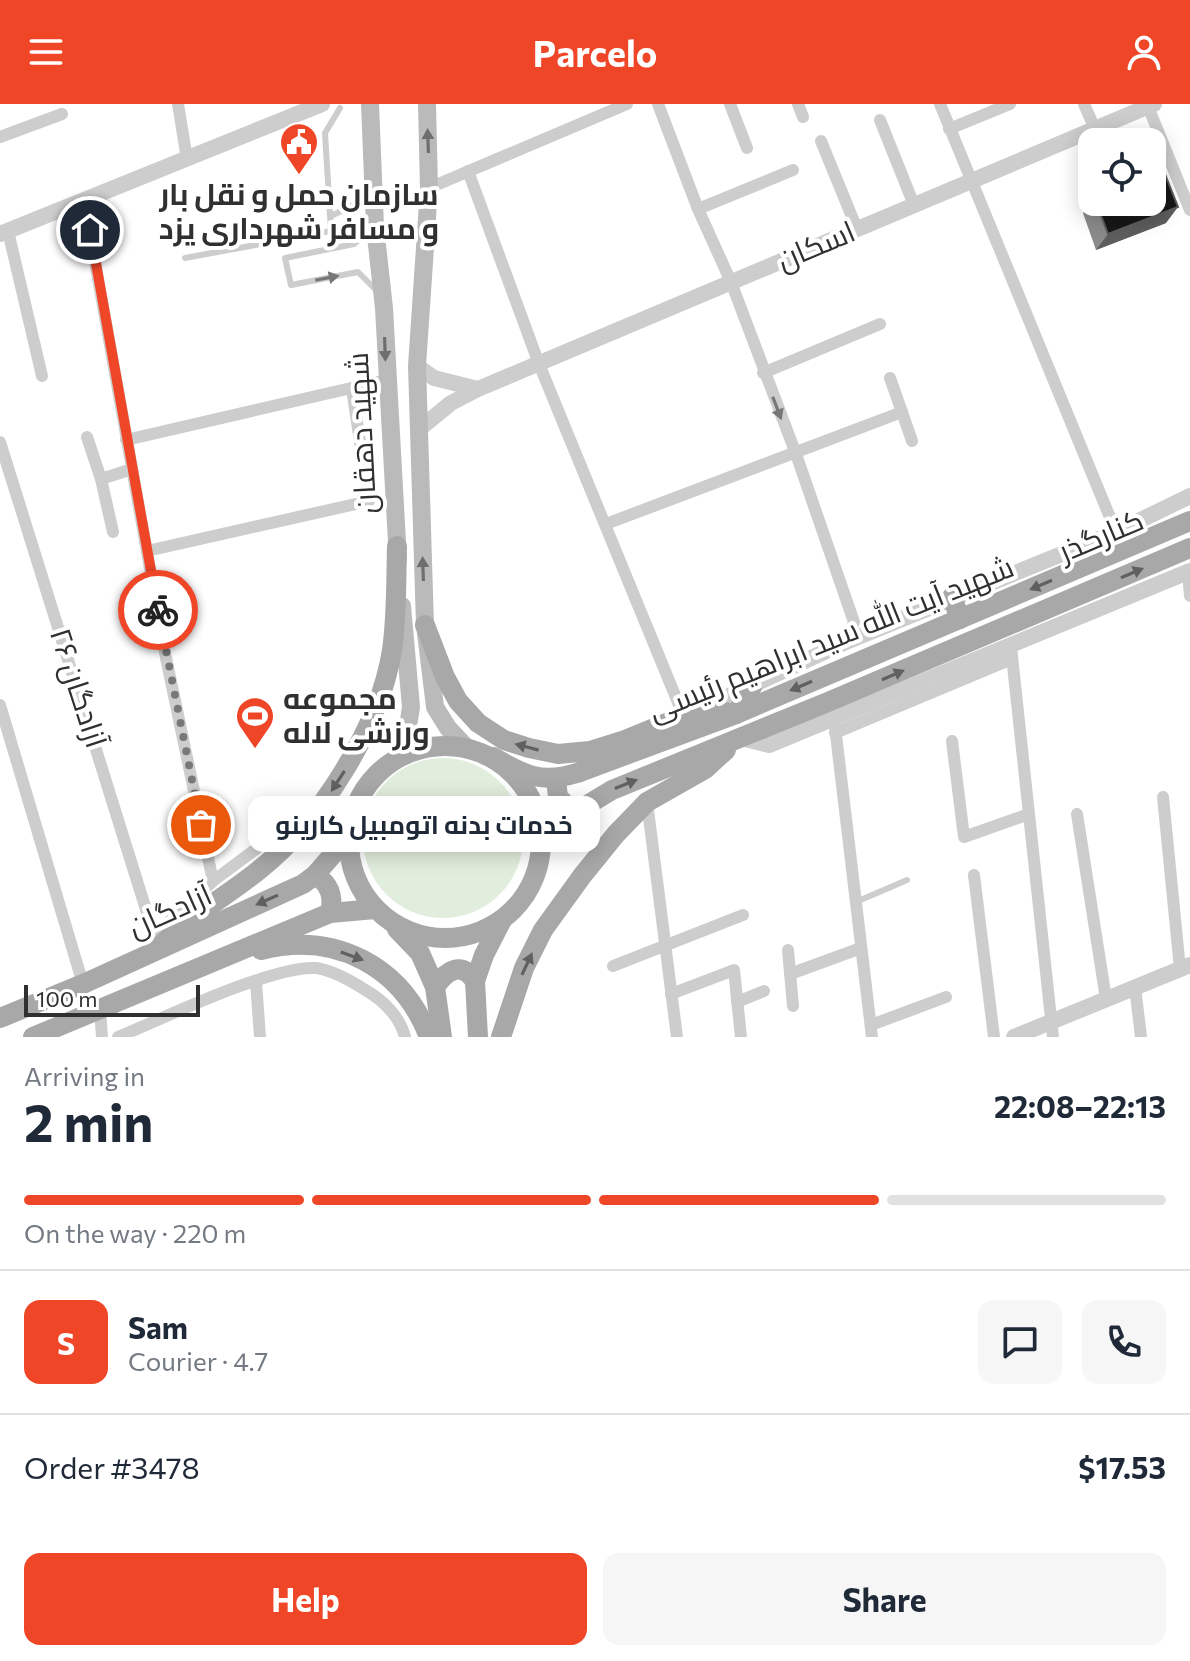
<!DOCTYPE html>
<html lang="en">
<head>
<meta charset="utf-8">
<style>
  body { margin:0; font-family:Commissioner,Cairo,sans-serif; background:#f6f6f7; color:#1f2937; height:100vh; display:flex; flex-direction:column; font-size:30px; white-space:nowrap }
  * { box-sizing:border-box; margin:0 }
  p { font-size:26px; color:#747a83 }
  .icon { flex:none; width:44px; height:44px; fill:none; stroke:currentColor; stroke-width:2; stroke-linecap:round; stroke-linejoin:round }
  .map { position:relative; height:933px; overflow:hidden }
  .drawer { display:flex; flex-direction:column; background:#fff; flex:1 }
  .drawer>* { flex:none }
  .buttons { position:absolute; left:1078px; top:24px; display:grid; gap:16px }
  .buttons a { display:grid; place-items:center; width:88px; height:88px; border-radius:16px; background:#fff; box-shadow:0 4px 20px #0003; font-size:40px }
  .scale { position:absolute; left:24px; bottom:20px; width:176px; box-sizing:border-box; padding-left:8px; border:4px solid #303030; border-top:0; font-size:22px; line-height:28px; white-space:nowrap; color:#303030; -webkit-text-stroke:6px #fff; paint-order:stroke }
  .pin { position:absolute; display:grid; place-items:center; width:68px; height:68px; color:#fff; margin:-34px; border:4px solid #fff; border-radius:50%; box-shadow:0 2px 8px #0007 }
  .courier { position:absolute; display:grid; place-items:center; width:80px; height:80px; margin:-40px; border:6px solid #f04628; border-radius:50%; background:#fff; color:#222; box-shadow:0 2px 10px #0007 }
  .bubble { position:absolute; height:56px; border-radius:16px; background:#fff; box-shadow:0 4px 20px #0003; font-size:26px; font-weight:700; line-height:56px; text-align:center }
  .head em { font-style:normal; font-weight:700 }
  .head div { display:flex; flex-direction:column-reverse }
  .head { display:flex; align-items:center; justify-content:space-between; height:136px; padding:0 24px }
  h1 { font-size:52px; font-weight:700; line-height:60px }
  .bar { display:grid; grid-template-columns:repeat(4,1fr); gap:12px 8px; align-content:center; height:96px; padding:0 24px }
  .bar i { height:10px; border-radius:6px; background:#e0e1e3 }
  .bar .selected { background:#f04628 }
  .bar p { grid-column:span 4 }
  .line { display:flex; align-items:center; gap:20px; padding:0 24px; border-top:2px solid #e0e1e3 }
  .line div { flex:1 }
  .round { display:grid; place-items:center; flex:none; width:84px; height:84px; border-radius:16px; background:#f6f6f7 }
  .button { display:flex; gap:16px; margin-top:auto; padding:16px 24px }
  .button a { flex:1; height:92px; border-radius:16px; background:#f04628; color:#fff; font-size:32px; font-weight:700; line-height:92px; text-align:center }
  .button a+a { background:#f6f6f7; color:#1f2937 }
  header { display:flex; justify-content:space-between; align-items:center; height:104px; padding:0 24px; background:#f04628; color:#fff; font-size:36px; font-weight:700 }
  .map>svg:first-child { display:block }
  .green { fill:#e2eedd }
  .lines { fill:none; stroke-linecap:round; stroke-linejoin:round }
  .service { stroke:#cdcdcd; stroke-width:6 }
  .minor { stroke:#cdcdcd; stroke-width:12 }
  .tertiary { stroke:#cdcdcd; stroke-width:16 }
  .secondary { stroke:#bababa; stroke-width:18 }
  .primary { stroke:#a8a8a8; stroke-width:20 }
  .wall { fill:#8b8b8b }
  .shaded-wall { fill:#5d5d5d }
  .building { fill:#171717; stroke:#5d5d5d; stroke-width:2 }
  .oneway { fill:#6e6e6e }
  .oneway2 { fill:#777 }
  .oneway3 { fill:#606060 }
  .done { stroke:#787878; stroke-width:8; stroke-dasharray:0 14.4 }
  .route { stroke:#f04628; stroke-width:10 }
  .labels { text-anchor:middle; stroke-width:8; stroke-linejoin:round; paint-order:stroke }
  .poi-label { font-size:30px; font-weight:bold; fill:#303030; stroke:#fff }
  .street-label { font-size:30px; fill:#303030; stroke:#fff }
</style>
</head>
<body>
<header><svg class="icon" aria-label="menu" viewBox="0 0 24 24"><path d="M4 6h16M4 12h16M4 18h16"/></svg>Parcelo<svg class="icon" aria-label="person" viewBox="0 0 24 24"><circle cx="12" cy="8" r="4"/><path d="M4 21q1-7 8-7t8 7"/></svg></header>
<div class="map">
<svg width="1190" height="933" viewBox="0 0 1190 933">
  <rect width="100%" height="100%" fill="#fff"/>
  <circle class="green" cx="443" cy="734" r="80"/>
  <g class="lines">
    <g class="service">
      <polyline points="340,4 325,29 331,127 353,139"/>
      <polyline points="331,112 357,99 368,83"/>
      <polyline points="372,125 354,140 285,154 291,181 358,168 377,187"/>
      <polyline points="185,154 331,127"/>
      <polyline points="856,798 907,776"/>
    </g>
    <g class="minor">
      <polyline points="178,0 187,55"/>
      <polyline points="658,0 698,105 731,178 796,350 854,518 848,537"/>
      <polyline points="730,0 747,44"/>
      <polyline points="798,0 803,13"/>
      <polyline points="940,0 1116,428"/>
      <polyline points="1084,0 1095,25"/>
      <polyline points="1147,0 1190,106"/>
      <polyline points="880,16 914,101"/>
      <polyline points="949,25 1010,0"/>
      <polyline points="0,33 62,10"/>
      <polyline points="821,37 857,125"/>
      <polyline points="468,67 539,260 684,613"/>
      <polyline points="429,84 627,0"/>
      <polyline points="84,96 166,554 213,777"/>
      <polyline points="698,105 793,66"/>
      <polyline points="8,127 42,272"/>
      <polyline points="763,269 880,220"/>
      <polyline points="890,274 902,308"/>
      <polyline points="87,333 101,375"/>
      <polyline points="126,336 386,276"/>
      <polyline points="0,338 158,844"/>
      <polyline points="606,420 902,308 912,337"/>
      <polyline points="113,428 101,375 132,365"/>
      <polyline points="147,447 369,397 352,285"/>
      <polyline points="1188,469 1190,492"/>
      <polyline points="1011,543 1053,933"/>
      <polyline points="0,601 83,880"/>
      <polyline points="834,614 872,933"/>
      <polyline points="835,629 1012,555"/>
      <polyline points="952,637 964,733 1029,710"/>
      <polyline points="1163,693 1180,865"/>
      <polyline points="647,698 677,933"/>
      <polyline points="1077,710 1106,895"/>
      <polyline points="974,771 994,933"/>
      <polyline points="155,831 213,777 268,736 293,730"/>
      <polyline points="788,846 793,902"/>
      <polyline points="613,862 743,811"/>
      <polyline points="790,870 861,844"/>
      <polyline points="256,878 260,933"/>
      <polyline points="1135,883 1141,933"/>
      <polyline points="671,890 734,866 741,933"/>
      <polyline points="737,898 764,887"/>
      <polyline points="100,905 102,933"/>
      <polyline points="871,921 946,893"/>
      <path d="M 118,933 C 162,915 273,861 316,864 C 333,866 353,878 367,887 C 384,897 400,913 405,933"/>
    </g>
    <g class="tertiary">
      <polyline points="0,130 322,0"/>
      <polyline points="417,262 434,274 478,285"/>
      <polyline points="418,326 451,299 478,285 1154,0"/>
      <polyline points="703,604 848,537 1116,428 1190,392"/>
      <polyline points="741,634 769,641 1190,467"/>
      <polyline points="1014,933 1190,861"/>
    </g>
    <g class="secondary">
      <polyline points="370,0 375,123 384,204 398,456"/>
      <polyline points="427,0 429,84 417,262 425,521 435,603 448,624 466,643"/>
      <polyline points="398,653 407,629 411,603 402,502"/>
    </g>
    <g class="primary">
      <polyline points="952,493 960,515"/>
      <polyline points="425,521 445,573 458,597 478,619 504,636 529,644 558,650 590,647 625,636 703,604 736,610 752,583"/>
      <circle cx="445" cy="738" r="96"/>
      <path d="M 493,653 C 524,671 541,680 577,669 L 736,610 L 1190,417"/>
      <polyline points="556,675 558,693 574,709"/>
      <polyline points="541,741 574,709 612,686 828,598 1190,444"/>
      <path d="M 315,771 C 330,780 334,792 330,809"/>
      <polyline points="397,825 420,849 435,883 442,933"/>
      <path d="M 158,844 C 188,813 226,793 259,766 C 320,718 380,623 392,546 C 397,512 396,476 397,442"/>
      <path d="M 261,846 C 335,827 402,862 429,933"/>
      <path d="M 435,883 C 446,867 461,856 475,877"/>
      <polyline points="0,914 83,880 303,780 315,771 349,732"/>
      <polyline points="33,933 330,809 375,805"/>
      <polyline points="478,933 475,877 484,851 502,816"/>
      <polyline points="501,933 524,864 543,826 582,772 616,730 647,698 705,665 726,646"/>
    </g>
  </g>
  <polygon class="wall" points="1092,96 1092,98 1152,98 1166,119 1096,146 1083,109"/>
  <polygon class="shaded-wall" points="1178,103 1166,119 1096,146 1108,130"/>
  <polygon class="building" points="1163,65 1178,103 1108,130 1096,98 1152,98 1152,69"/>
  <defs><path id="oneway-solid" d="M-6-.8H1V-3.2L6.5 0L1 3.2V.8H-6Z" transform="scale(2)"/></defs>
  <g class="oneway">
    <use href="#oneway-solid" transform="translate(428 37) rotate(-92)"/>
    <use href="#oneway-solid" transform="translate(385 245) rotate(88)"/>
    <use href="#oneway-solid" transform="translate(423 465) rotate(-92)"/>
  </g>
  <g class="oneway2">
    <use href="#oneway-solid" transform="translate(327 174) rotate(-11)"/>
    <use href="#oneway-solid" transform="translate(777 304) rotate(69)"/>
  </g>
  <g class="oneway3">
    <use href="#oneway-solid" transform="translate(1132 469) rotate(-23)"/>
    <use href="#oneway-solid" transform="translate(1041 481) rotate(157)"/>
    <use href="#oneway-solid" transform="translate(893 571) rotate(-23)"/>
    <use href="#oneway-solid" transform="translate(801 582) rotate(157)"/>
    <use href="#oneway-solid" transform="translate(527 643) rotate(-165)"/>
    <use href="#oneway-solid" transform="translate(338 677) rotate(123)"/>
    <use href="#oneway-solid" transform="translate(626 680) rotate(-22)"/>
    <use href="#oneway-solid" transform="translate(267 796) rotate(156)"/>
    <use href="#oneway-solid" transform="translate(352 852) rotate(20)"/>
    <use href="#oneway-solid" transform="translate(527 860) rotate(-65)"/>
  </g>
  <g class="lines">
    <polyline class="done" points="158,506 201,721"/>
    <polyline class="route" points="90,126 158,506"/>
  </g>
  <defs>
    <symbol id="civic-pin" viewBox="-11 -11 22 30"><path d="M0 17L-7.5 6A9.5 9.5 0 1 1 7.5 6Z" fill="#f04628" stroke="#fff"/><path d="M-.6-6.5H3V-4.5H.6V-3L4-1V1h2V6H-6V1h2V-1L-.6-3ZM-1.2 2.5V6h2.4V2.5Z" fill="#fff"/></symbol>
    <symbol id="stadium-pin" viewBox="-11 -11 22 30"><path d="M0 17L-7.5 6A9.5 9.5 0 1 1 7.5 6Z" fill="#f04628" stroke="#fff"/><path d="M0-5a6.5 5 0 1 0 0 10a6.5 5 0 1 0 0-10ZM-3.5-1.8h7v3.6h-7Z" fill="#fff"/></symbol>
  </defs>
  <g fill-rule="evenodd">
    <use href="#civic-pin" x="277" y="16" width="44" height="60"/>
    <use href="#stadium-pin" x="233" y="590" width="44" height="60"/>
  </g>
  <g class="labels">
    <g class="poi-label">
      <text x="299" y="101">سازمان حمل و نقل بار<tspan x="299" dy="34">و مسافر شهرداری یزد</tspan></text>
      <text x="283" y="605" text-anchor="start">مجموعه<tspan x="283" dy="34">ورزشی لاله</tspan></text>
    </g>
    <g class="street-label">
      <text transform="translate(816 142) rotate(-23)" y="10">اسکان</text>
      <text transform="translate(362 329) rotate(-93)" y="10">شهید دهقان</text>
      <text transform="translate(1101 432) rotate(-23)" y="10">کنارگذر</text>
      <text transform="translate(831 535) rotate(-22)" y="10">شهید آیت الله سید ابراهیم رئیسی</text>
      <text transform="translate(78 584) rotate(72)" y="10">۲۶ آزادگان</text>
      <text transform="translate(170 807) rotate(-24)" y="10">آزادگان</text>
    </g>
  </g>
</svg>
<div class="buttons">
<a><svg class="icon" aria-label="locate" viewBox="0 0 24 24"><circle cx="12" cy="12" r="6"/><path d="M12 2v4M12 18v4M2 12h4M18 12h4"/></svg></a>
</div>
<div class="scale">100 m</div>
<div class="pin" style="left:201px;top:721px;background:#ea580c"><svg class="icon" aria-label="bag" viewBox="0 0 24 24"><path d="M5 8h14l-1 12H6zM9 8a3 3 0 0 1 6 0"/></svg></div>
<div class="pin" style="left:90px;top:126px;background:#1f2937"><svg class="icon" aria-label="home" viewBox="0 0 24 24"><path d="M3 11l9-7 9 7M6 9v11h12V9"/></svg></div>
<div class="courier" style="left:158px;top:506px"><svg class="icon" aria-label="bike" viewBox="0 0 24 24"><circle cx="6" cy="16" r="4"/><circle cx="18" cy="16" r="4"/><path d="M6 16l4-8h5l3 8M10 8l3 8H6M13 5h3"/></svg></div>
<div class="bubble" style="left:248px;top:692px;width:352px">خدمات بدنه اتومبیل کارینو</div>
</div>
<section class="drawer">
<div class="head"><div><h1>2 min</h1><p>Arriving in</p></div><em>22:08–22:13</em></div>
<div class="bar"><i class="selected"></i><i class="selected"></i><i class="selected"></i><i></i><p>On the way · 220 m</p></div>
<div class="line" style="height:144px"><b class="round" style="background:#f04628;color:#fff">S</b><div><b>Sam</b><p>Courier · 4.7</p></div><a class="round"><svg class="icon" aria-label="chat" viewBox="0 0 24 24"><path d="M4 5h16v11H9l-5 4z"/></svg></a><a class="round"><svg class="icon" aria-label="phone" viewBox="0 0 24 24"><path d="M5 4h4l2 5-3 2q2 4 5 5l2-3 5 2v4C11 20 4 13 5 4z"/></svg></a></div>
<div class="line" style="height:104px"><div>Order #3478</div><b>$17.53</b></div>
<div class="button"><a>Help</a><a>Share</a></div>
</section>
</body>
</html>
